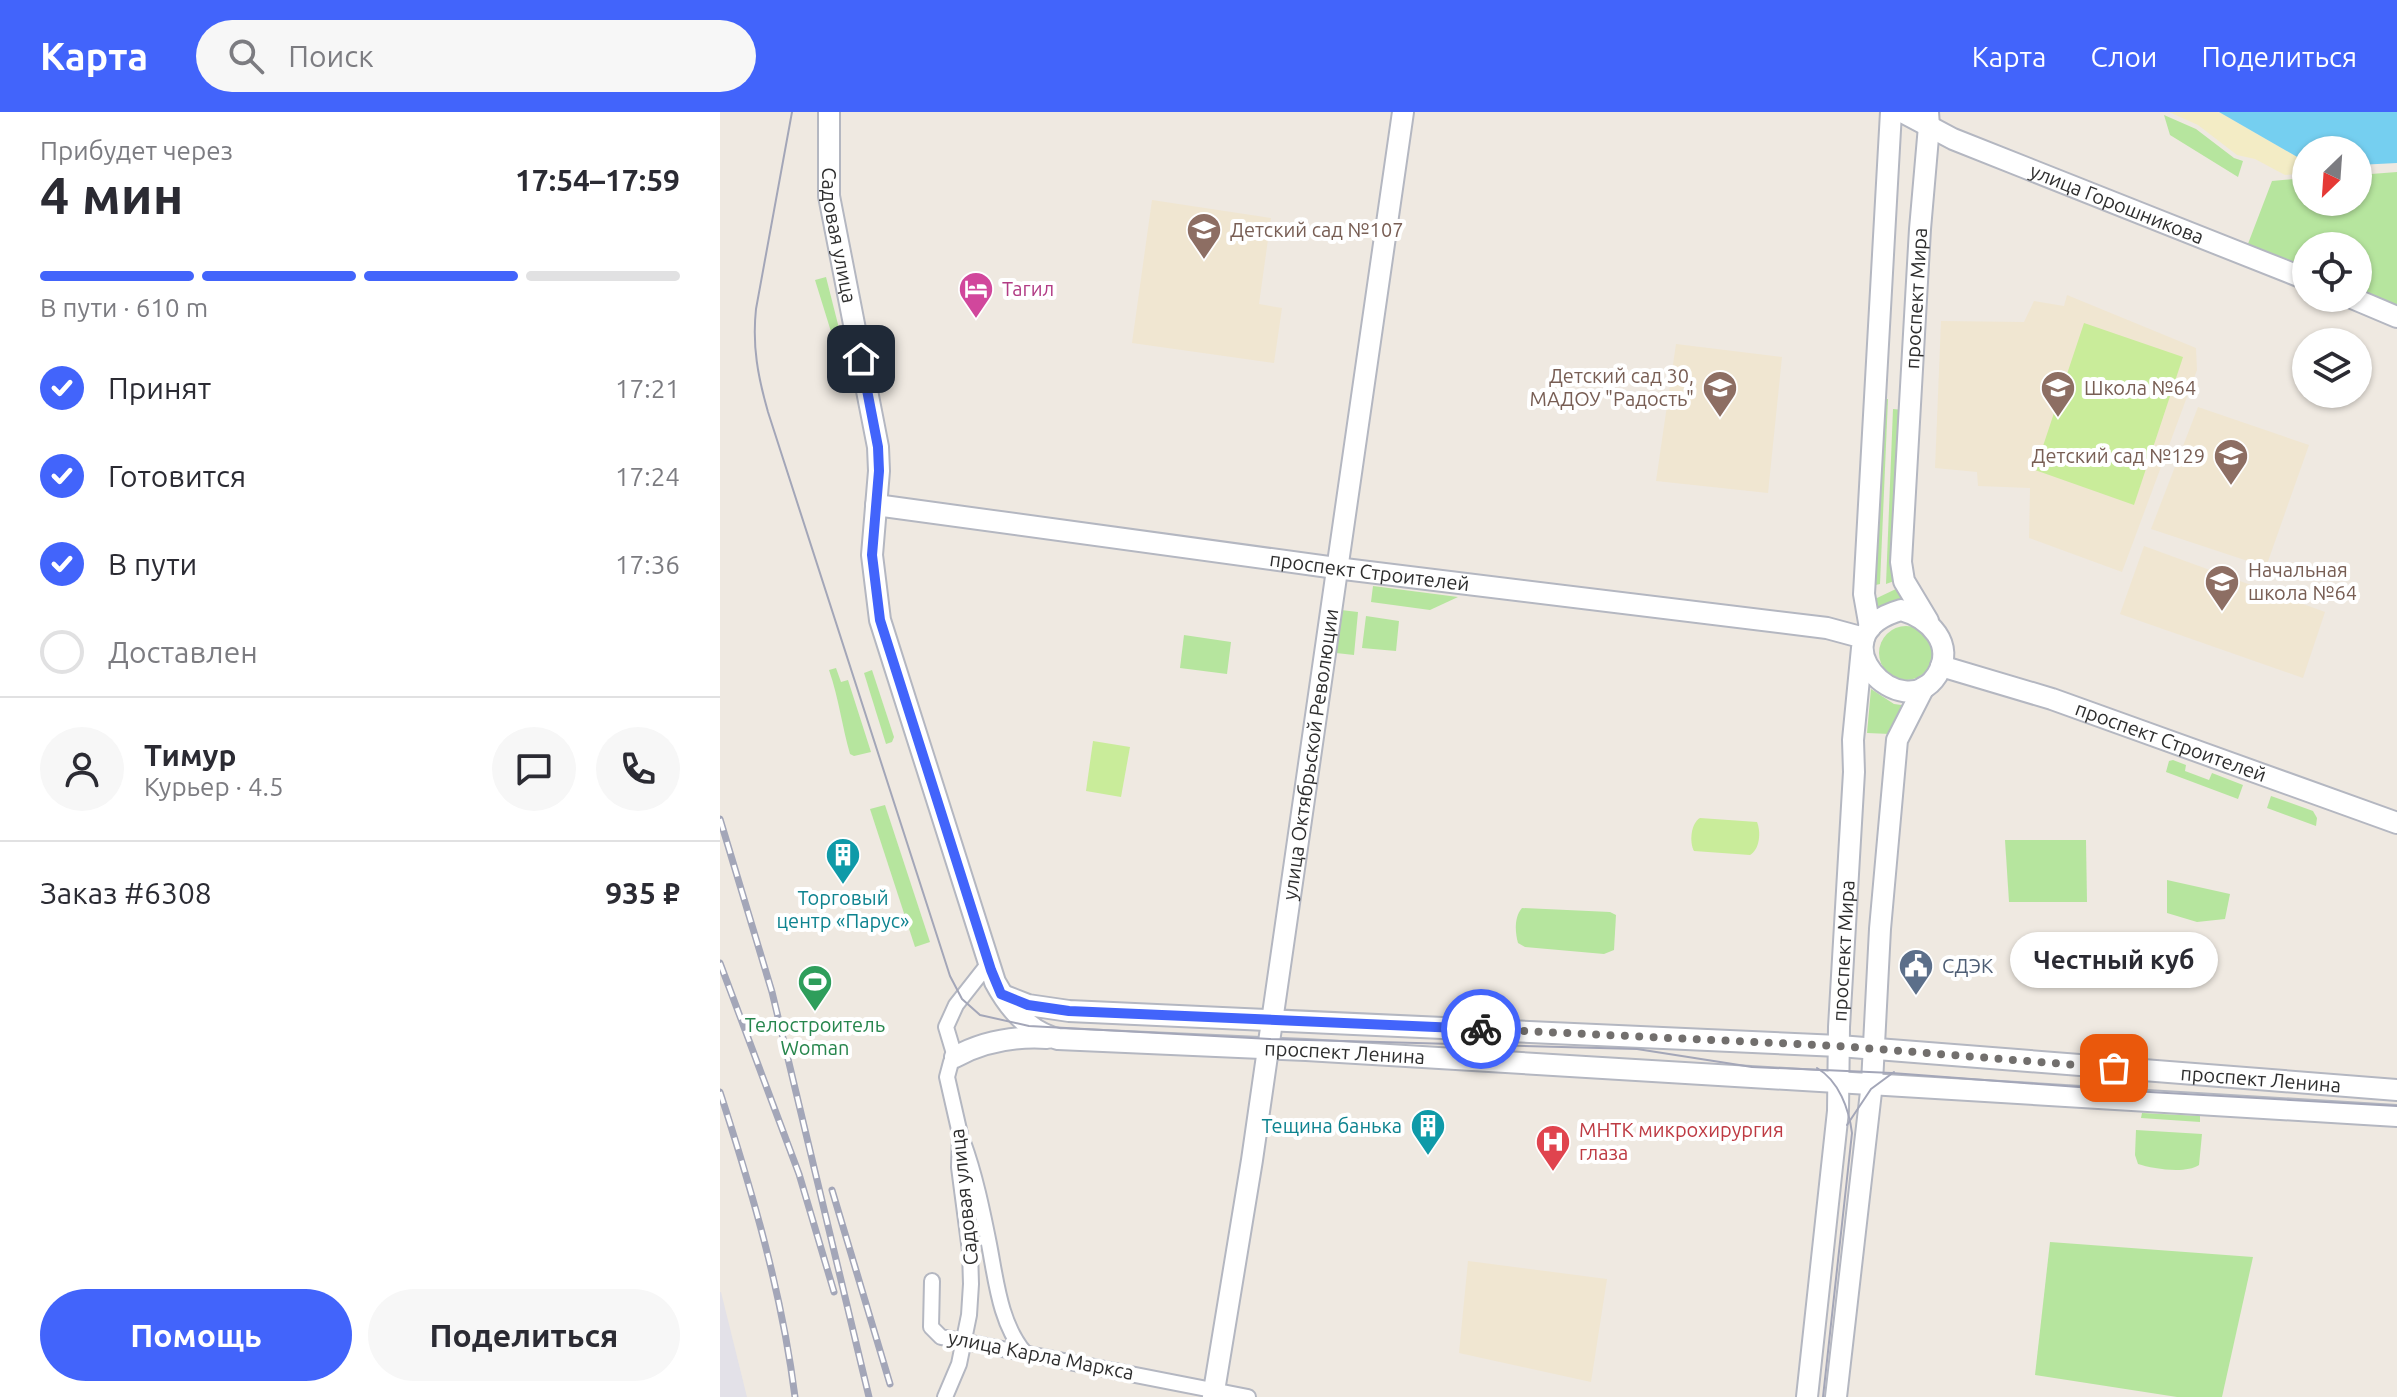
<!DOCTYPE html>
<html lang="ru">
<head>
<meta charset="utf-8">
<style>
  body { margin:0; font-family:Ubuntu,sans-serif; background:#f7f7f7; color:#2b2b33; height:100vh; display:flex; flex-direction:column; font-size:30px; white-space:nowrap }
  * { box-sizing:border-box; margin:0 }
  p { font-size:26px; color:#7c7c81 }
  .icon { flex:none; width:44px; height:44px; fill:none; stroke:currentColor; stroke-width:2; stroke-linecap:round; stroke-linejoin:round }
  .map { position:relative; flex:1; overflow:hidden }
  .sheet { display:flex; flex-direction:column; background:#fff; width:720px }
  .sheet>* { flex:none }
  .needle { width:52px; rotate:205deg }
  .fabs { position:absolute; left:1572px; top:24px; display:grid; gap:16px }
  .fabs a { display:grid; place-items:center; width:80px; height:80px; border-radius:50%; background:#fff; box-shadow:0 2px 6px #0004; font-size:40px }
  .pin { position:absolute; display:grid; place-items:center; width:68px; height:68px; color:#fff; margin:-34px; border-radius:16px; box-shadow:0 4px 12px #0006 }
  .courier { position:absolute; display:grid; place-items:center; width:80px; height:80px; margin:-40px; border:6px solid #4264fb; border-radius:50%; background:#fff; color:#222; box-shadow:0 2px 10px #0007 }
  .bubble { position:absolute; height:56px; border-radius:28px; background:#fff; box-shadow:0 2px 6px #0004; font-size:26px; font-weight:600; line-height:56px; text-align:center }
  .summary em { font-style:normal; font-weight:600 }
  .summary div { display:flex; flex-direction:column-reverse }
  .summary { display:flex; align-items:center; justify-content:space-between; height:136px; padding:0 40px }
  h1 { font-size:52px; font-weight:600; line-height:60px }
  .bar { display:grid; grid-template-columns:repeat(4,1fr); gap:12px 8px; align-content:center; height:96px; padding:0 40px }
  .bar i { height:10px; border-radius:6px; background:#e1e1e2 }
  .bar .active { background:#4264fb }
  .bar p { grid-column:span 4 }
  .line { display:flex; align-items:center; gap:20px; padding:0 40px; border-top:2px solid #e1e1e2 }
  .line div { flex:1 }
  .round { display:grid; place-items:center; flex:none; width:84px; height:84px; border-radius:42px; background:#f7f7f7 }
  ol { padding:0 40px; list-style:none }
  li { display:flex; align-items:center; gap:24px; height:88px }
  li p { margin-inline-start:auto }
  li .icon { padding:8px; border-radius:50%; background:#4264fb; color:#fff; stroke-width:4 }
  li:last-child { color:#7c7c81 }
  li i { width:44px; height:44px; border:4px solid #e1e1e2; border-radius:50% }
  .action { display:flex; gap:16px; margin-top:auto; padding:16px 40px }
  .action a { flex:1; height:92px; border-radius:48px; background:#4264fb; color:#fff; font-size:32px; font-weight:600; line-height:92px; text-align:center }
  .action a+a { background:#f7f7f7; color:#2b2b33 }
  header { display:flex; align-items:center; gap:48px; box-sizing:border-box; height:112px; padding:0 40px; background:#4264fb; color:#fff }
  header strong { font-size:38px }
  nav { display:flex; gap:44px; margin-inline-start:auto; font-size:28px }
  .search { width:560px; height:72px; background:#f7f7f7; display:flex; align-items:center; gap:20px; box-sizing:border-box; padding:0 28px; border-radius:44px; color:#7c7c81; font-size:30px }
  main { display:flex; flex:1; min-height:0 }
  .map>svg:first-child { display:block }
  .industrial { fill:#e3e1e8 }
  .education { fill:#f0e6d1 }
  .green { fill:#b6e59e }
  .sand { fill:#f3ecc5 }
  .pitch { fill:#c9ec9a }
  .water { fill:#75cff0 }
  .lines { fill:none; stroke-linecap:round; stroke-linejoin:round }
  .street-casing { stroke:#b4b7c1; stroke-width:18 }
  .secondary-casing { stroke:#b4b7c1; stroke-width:24 }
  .street { stroke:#fff; stroke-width:14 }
  .secondary { stroke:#fff; stroke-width:20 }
  .tram { stroke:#a3a6b8; stroke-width:2 }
  .rail-casing { stroke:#a3a6b8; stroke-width:7 }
  .rail { stroke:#fff; stroke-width:4; stroke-dasharray:12; stroke-linecap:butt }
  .done { stroke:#726f6d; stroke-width:8; stroke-dasharray:0 14.4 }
  .route { stroke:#4264fb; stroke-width:10 }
  .labels { text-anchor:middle; stroke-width:8; stroke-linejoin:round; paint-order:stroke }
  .street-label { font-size:20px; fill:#2e2e2e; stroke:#fff }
  .education-label { font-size:20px; fill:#785e54; stroke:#fff; text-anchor:start }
  .hotel-label { font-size:20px; fill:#b23c85; stroke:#fff; text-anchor:start }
  .culture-label { font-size:20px; fill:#0d838f; stroke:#fff }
  .service-label { font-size:20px; fill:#4e5e75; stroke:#fff; text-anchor:start }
  .leisure-label { font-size:20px; fill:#27864d; stroke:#fff }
  .health-label { font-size:20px; fill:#be3a42; stroke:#fff; text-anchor:start }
</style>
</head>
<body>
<header>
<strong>Карта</strong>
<div class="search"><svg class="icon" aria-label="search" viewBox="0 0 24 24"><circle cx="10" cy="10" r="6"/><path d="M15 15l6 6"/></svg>Поиск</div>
<nav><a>Карта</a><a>Слои</a><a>Поделиться</a></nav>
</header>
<main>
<section class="sheet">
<div class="summary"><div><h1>4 мин</h1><p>Прибудет через</p></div><em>17:54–17:59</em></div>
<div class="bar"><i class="active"></i><i class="active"></i><i class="active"></i><i></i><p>В пути · 610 m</p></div>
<ol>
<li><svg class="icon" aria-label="check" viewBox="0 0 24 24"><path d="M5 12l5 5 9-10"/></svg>Принят<p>17:21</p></li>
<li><svg class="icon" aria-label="check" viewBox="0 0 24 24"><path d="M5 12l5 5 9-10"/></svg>Готовится<p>17:24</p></li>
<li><svg class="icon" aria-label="check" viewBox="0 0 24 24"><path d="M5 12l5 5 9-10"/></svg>В пути<p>17:36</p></li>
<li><i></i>Доставлен</li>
</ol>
<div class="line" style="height:144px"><a class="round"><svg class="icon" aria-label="person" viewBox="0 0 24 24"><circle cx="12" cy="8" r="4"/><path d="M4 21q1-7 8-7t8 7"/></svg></a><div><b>Тимур</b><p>Курьер · 4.5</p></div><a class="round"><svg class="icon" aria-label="chat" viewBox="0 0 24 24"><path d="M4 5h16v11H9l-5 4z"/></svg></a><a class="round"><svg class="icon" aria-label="phone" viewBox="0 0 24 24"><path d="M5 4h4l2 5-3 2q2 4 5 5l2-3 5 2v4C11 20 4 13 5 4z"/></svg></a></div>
<div class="line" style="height:104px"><div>Заказ #6308</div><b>935 ₽</b></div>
<div class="action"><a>Помощь</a><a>Поделиться</a></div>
</section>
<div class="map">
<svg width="1677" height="1285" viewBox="0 0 1677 1285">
  <rect width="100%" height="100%" fill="#efe9e1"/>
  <polygon class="industrial" points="0,1180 1,1180 27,1285 0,1285"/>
  <g class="education">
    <polygon points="432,88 551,106 539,192 562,196 554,251 412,231"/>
    <polygon points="1347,183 1476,236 1477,258 1402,460 1309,426 1310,376 1258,374 1257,360 1215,356 1221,209 1304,210 1314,189 1344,194"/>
    <polygon points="956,232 1062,245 1048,381 936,369"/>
    <polygon points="1478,295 1589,333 1546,455 1431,417"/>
    <polygon points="1424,434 1605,500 1583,566 1400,502"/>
    <polygon points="748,1149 887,1167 871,1270 739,1241"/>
  </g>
  <g class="green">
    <polygon points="1444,3 1476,17 1514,46 1523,49 1518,65 1450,23"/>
    <polygon points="1677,60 1677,197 1638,182 1638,134 1586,134 1586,161 1526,137 1552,69 1586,66 1586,90 1638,90 1638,63"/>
    <polygon points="106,165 125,240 122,249 117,251 107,242 117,239 95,168"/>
    <polygon points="1159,287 1168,287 1160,472 1151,474"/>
    <polygon points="1173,297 1184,298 1177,468 1166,472"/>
    <polygon points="653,474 738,485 710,498 651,490"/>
    <polygon points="1178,476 1186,486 1157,498 1157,486"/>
    <polygon points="621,498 638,500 634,543 616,541"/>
    <polygon points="646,504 679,509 676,539 642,536"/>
    <circle cx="1186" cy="541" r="27"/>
    <polygon points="464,523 511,530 507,562 460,556"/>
    <path d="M 116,556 L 121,570 L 128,568 L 151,640 L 134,644 L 130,642 C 122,614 119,587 109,558 Z"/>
    <polygon points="152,558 174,625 172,630 166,632 144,561"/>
    <polygon points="1151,577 1174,592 1189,594 1170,622 1147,621"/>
    <polygon points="1453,648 1466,653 1465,659 1489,668 1492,661 1523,673 1518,687 1446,660 1449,649"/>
    <polygon points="1551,684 1593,699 1597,706 1596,714 1547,696"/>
    <polygon points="165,693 210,830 195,835 150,697"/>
    <polygon points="1285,728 1366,728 1367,790 1289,790"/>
    <polygon points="1447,768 1510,782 1505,807 1477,810 1447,801"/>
    <path d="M 802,796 L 890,800 L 896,803 L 894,838 L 884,842 L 805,835 L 798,831 C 795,820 794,805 802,796 Z"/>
    <polygon points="1422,1001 1480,1004 1480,1010 1421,1006"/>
    <path d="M 1416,1018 L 1482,1022 L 1479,1053 C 1466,1062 1433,1057 1418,1052 L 1415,1043 Z"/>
    <polygon points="1330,1130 1533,1145 1502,1285 1457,1285 1315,1263"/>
  </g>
  <polygon class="sand" points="1449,0 1499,0 1586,50 1576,62 1565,63 1535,47 1517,43 1478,13"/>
  <g class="pitch">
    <polygon points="1364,211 1463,245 1414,393 1315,358"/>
    <polygon points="373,629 410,635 401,685 366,679"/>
    <path d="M 980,706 L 1037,710 C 1041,720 1040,737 1030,743 L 974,739 C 969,730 971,711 980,706 Z"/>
  </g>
  <polygon class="water" points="1499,0 1677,0 1677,51 1638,53 1638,38 1586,38 1586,50"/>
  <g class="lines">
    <defs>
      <g id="street">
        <path d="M 243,1030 C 255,1063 262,1097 269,1132 C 276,1168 280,1212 305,1241"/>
        <polyline points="212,1169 211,1215 221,1225 528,1285"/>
        <polyline points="225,1285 239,1252 249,1203 251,1172 250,1139 239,1055 240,1022 227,965 231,950 235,945 226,915 236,893 269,851"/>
      </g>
      <g id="secondary">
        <path id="s1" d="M 109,0 L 109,84 L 158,335 L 159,359 L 152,443 L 160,508 L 275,870 C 289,896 308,920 338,927 L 586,938 L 1677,1004"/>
        <path id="s2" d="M 1182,0 L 1233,27 L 1586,167"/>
        <polyline points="1632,186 1677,205"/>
        <path id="s3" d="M 156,393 L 616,456 L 1107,516 L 1144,526"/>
        <path d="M 1181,498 C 1209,506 1236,532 1217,563 C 1183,617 1091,524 1181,498 Z"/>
        <path id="s4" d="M 1208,509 L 1184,469 L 1181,450 L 1200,117 L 1209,14 L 1208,0"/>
        <polyline points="1150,516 1144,482 1171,0"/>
        <path id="s5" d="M 1221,554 L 1332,587 L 1677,711"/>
        <path id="s6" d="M 285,884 L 308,893 L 349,899 L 1119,934 L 1677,978"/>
        <path d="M 235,945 C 264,929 294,924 327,926"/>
        <path id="s7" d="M 493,1285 L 532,1048 L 683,0"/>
        <path id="s8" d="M 1087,1285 L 1118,999 L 1119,915 L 1134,660 L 1133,628 L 1142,536"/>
        <polyline points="1116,1285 1152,971 1160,817 1177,628 1204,575"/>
      </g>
    </defs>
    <use href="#street" class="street-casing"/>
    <use href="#secondary" class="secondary-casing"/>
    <use href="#street" class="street"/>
    <use href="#secondary" class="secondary"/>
    <g class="tram">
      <path d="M 72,0 L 36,197 C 32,234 38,265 48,300 L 230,864 L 242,887 L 260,903 L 309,914 L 550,927 L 917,937 L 1032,955 L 1172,961 L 1412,979 L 1677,994"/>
      <path d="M 1097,956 C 1119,969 1129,997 1132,1021 L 1103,1285"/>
      <polyline points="1127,1013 1151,977 1174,960"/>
    </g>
    <defs>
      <g id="rail">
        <polyline points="0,707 52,880 149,1285"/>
        <polyline points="0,851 79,1062 114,1180"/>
        <path d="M 0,980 C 32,1079 62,1181 75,1285"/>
        <polyline points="112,1078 170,1272"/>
      </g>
    </defs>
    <use href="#rail" class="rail-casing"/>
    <use href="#rail" class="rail"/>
  </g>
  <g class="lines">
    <polyline class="done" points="761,917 1119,934 1394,956"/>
    <polyline class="route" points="141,247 158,335 159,359 152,443 160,508 271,858 281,882 308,893 349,899 761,917"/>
  </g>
  <defs>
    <symbol id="school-pin" viewBox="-11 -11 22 30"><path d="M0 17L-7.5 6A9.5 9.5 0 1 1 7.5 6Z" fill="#8d6e63" stroke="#fff"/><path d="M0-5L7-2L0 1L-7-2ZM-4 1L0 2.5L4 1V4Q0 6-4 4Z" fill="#fff"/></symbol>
    <symbol id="hotel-pin" viewBox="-11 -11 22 30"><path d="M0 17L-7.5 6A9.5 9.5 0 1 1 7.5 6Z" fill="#d1479c" stroke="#fff"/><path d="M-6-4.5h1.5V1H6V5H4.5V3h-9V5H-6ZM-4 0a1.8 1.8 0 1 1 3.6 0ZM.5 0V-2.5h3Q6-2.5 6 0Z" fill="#fff"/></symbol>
    <symbol id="building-pin" viewBox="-11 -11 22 30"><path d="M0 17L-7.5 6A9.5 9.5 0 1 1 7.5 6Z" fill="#0f9aa8" stroke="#fff"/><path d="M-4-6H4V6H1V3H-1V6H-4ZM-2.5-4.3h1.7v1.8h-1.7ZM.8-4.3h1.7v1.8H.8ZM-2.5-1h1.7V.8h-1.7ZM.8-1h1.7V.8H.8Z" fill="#fff"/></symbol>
    <symbol id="civic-pin" viewBox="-11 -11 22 30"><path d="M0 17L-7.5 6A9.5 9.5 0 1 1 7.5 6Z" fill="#5c6f8a" stroke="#fff"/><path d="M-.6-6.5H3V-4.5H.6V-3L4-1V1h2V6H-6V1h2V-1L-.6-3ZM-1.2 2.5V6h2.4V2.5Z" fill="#fff"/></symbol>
    <symbol id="stadium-pin" viewBox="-11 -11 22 30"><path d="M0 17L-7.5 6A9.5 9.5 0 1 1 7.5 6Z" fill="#2e9e5b" stroke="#fff"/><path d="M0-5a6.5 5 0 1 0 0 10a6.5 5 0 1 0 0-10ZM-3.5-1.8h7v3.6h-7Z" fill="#fff"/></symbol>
    <symbol id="hospital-pin" viewBox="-11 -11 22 30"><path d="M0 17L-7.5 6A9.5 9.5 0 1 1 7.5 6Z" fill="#e0444e" stroke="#fff"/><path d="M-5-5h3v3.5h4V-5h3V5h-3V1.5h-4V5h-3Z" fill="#fff"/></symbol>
  </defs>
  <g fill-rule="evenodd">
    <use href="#school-pin" x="464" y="98" width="40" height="54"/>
    <use href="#hotel-pin" x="236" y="157" width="40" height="54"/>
    <use href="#school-pin" x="980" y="256" width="40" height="54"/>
    <use href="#school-pin" x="1318" y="256" width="40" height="54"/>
    <use href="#school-pin" x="1491" y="324" width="40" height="54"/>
    <use href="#school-pin" x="1482" y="450" width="40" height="54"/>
    <use href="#building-pin" x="103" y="723" width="40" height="54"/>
    <use href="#civic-pin" x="1176" y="834" width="40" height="54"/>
    <use href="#stadium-pin" x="75" y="850" width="40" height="54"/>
    <use href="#building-pin" x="688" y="994" width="40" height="54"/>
    <use href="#hospital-pin" x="813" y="1010" width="40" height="54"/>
  </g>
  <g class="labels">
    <g class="street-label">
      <text dy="7" stroke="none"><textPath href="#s2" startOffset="234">улица Горошникова</textPath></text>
      <text dy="7" stroke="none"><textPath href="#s1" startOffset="124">Садовая улица</textPath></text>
      <text dy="7" stroke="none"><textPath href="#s4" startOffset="330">проспект Мира</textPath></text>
      <text dy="7" stroke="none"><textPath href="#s3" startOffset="498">проспект Строителей</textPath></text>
      <text dy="7" stroke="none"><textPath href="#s5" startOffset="242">проспект Строителей</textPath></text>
      <text dy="7" stroke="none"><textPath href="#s7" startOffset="650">улица Октябрьской Революции</textPath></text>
      <text dy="7" stroke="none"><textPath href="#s8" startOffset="448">проспект Мира</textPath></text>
      <text dy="7" stroke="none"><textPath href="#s1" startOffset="1268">проспект Ленина</textPath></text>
      <text dy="7" stroke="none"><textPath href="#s6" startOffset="1260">проспект Ленина</textPath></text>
      <text transform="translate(244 1085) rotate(-96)" y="7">Садовая улица</text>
      <text transform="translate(321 1243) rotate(11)" y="7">улица Карла Маркса</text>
    </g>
    <g class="education-label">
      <text x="510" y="125">Детский сад №107</text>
      <text x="974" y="271" text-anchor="end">Детский сад 30,<tspan x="974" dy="23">МАДОУ "Радость"</tspan></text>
      <text x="1364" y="283">Школа №64</text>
      <text x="1485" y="351" text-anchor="end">Детский сад №129</text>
      <text x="1528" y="465">Начальная<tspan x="1528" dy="23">школа №64</tspan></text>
    </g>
    <g class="hotel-label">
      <text x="282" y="184">Тагил</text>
    </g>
    <g class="culture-label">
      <text x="123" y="793">Торговый<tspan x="123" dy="23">центр «Парус»</tspan></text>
      <text x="682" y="1021" text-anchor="end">Тещина банька</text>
    </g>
    <g class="service-label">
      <text x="1222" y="861">СДЭК</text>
    </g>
    <g class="leisure-label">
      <text x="95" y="920">Телостроитель<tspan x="95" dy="23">Woman</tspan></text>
    </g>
    <g class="health-label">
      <text x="859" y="1025">МНТК микрохирургия<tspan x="859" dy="23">глаза</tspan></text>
    </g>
  </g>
</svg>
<div class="fabs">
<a><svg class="needle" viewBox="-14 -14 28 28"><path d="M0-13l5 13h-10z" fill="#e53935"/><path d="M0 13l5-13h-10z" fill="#7c7c81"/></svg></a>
<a><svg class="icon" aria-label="locate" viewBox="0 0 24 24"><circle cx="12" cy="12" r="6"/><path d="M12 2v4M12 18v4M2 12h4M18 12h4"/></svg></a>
<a><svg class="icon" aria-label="layers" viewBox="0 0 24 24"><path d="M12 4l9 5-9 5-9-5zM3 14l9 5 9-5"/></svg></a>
</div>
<div class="pin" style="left:1394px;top:956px;background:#ea580c"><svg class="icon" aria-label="bag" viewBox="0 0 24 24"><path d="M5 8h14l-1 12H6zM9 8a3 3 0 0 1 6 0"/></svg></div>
<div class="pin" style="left:141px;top:247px;background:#1f2937"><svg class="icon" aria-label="home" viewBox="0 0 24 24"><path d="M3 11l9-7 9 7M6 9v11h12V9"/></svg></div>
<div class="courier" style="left:761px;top:917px"><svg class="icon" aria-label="bike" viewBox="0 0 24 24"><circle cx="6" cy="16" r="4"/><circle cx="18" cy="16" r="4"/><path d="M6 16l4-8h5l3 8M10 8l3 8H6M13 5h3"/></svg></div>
<div class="bubble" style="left:1290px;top:820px;width:208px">Честный куб</div>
</div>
</main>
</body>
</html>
